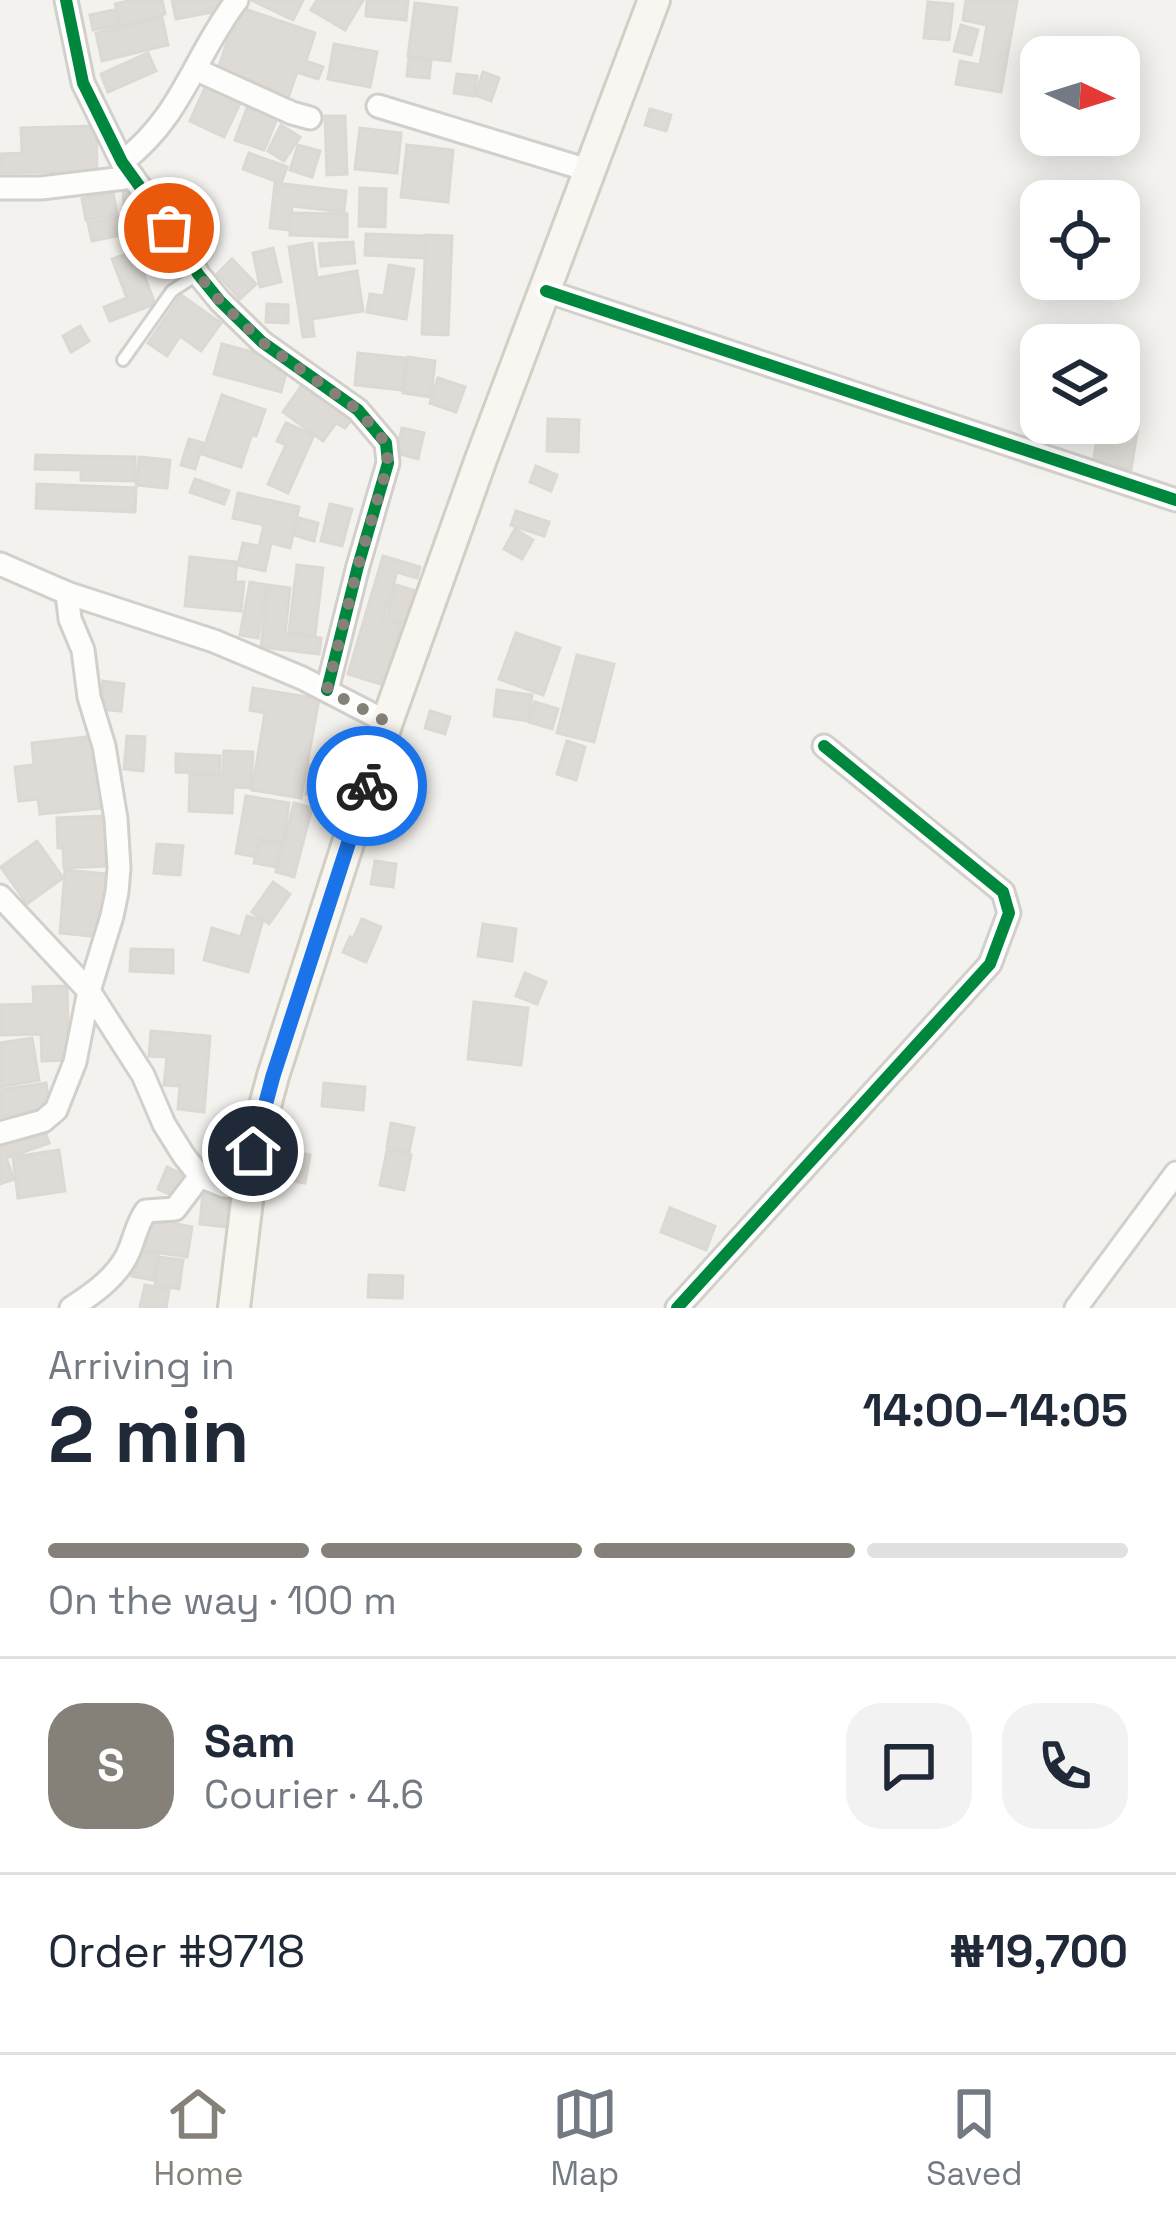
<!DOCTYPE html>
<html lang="en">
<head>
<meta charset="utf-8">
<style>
  body { margin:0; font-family:"Space Grotesk",sans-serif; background:#f2f2f3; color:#1f2937; height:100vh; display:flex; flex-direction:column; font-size:45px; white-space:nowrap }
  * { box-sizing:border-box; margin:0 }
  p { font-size:39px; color:#747a83 }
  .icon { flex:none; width:66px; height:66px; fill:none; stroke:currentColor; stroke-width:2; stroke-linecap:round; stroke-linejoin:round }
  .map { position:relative; height:1308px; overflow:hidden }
  .side { display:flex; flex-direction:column; background:#fff; flex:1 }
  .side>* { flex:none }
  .needle { width:78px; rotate:94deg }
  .tools { position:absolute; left:1020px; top:36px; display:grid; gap:24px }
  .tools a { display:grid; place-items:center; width:120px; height:120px; border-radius:24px; background:#fff; box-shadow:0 6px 30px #0003; font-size:60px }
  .pin { position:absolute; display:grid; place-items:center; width:102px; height:102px; color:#fff; margin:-51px; border:6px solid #fff; border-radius:50%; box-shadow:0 3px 12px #0007 }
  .courier { position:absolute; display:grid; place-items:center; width:120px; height:120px; margin:-60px; border:9px solid #1a73e8; border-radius:50%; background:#fff; color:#222; box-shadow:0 3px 15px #0007 }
  .head em { font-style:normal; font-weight:700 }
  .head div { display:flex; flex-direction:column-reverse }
  .head { display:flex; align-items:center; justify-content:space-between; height:204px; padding:0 48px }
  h1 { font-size:78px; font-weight:700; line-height:90px }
  .bar { display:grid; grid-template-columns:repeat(4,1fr); gap:18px 12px; align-content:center; height:144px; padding:0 48px }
  .bar i { height:15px; border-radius:9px; background:#e0e1e3 }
  .bar .current { background:#868178 }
  .bar p { grid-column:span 4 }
  .line { display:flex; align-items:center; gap:30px; padding:0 48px; border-top:3px solid #e0e1e3 }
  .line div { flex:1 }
  .round { display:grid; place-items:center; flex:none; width:126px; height:126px; border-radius:36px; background:#f2f2f3 }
  .dock { display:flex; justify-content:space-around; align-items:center; height:168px; border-top:3px solid #e0e1e3; background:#fff; font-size:33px; color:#747a83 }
  .dock a { display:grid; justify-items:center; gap:6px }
  .dock .current { color:#868178 }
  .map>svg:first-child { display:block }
  .building { fill:#dedbd6; stroke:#dcd9d4; stroke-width:3 }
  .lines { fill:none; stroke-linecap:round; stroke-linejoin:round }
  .lane-casing { stroke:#d2d0cb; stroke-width:16 }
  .street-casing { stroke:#d2d0cb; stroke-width:27 }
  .secondary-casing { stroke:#d3cfc5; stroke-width:36 }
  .lane { stroke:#fdfdfc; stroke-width:10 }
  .street { stroke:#fdfdfc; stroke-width:21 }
  .secondary { stroke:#f7f6f1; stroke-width:30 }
  .cycleway-casing { stroke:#fff; stroke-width:20 }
  .cycleway { stroke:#00873e; stroke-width:12 }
  .done { stroke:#868178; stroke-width:12; stroke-dasharray:0 21.6 }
  .route { stroke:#1a73e8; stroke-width:15 }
</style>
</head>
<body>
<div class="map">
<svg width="1176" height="1308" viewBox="0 0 1176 1308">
  <rect width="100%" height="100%" fill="#f4f2ee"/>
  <g class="building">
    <polygon points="132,0 162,0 165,14 121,26 115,4"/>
    <polygon points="172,0 221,0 223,10 176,19"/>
    <polygon points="251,0 303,0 293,20"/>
    <polygon points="317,0 363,0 345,30 311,10"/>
    <polygon points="367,0 408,0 406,20 366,16"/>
    <polygon points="966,0 1017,1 1001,92 956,84 960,61 980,65 987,25 963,20"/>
    <polygon points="928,2 953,4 949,40 924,38"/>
    <polygon points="415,3 457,8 450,61 408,56"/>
    <polygon points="239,7 315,33 306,61 323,67 318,79 297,72 286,104 216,75"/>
    <polygon points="114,10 118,25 93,30 90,15"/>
    <polygon points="162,17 168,45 102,61 96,33"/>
    <polygon points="961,25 978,30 971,55 954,51"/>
    <polygon points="334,44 377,52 370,87 328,79"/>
    <polygon points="148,53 156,71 108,92 101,74"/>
    <polygon points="409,58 431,61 429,78 407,76"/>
    <polygon points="483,72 499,78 491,101 475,95"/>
    <polygon points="457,74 477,76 474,96 454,93"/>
    <polygon points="208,81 243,97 224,137 190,121"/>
    <polygon points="250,100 280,111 264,150 235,140"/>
    <polygon points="650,109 671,115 666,131 645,125"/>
    <polygon points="325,116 345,116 347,174 327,175"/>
    <polygon points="281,125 300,137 284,161 268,151"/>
    <polygon points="96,126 97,171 0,173 0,154 22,153 21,128"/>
    <polygon points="360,128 401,133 397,173 355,169"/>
    <polygon points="298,145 320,151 312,177 290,170"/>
    <polygon points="407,145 453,150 448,202 401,197"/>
    <polygon points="249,153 287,167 281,183 243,169"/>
    <polygon points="275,183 346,191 344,212 292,206 290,230 270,228"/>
    <polygon points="360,188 386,189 385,227 359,226"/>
    <polygon points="139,191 143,236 127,237 123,192"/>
    <polygon points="113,192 117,214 86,220 82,199"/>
    <polygon points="291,213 347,214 347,237 290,235"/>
    <polygon points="122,216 126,234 92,241 88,223"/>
    <polygon points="156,218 179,266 160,275 142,238 150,234 145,224"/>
    <polygon points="366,234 425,236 424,258 365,255"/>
    <polygon points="426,235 452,236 448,335 422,334"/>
    <polygon points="353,242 355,263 321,266 319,244"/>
    <polygon points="312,243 317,278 357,271 363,311 312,319 314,336 303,337 289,247"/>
    <polygon points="273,248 281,282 260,287 253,253"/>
    <polygon points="135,251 155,304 110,321 104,307 127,298 112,259"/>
    <polygon points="232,259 256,284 240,299 217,274"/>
    <polygon points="389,265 414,269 406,319 367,312 370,294 384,296"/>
    <polygon points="181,295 221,323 201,351 180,336 167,356 148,343"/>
    <polygon points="267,304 288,305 288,323 266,322"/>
    <polygon points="80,326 89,341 71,352 63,336"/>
    <polygon points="222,344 289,362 281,392 214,374"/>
    <polygon points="358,353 405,358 402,390 355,385"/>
    <polygon points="408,357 435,361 431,397 403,393"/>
    <polygon points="438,378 465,387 456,412 430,403"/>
    <polygon points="305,381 354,416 345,428 336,423 323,441 283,412"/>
    <polygon points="222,395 265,410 256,436 252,434 241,467 202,454"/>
    <polygon points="548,419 579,420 578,452 547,451"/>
    <polygon points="286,423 314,435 288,493 268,484 286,445 277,441"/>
    <polygon points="1100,423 1138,426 1131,470 1093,463"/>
    <polygon points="402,428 424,433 418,459 396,453"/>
    <polygon points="189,439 203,443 195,469 181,465"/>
    <polygon points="36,455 135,457 135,481 81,480 81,470 35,469"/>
    <polygon points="139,457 170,460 167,488 136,485"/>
    <polygon points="536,466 557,475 551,491 530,482"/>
    <polygon points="195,479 229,491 224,504 190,492"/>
    <polygon points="37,484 136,488 135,512 36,508"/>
    <polygon points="238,493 299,507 290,548 271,543 265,571 238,565 243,543 259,546 264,525 233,518"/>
    <polygon points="330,504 352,509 342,546 321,541"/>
    <polygon points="516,511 549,522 544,536 511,525"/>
    <polygon points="299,518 318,523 314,541 294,535"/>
    <polygon points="515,529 533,540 522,559 504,549"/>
    <polygon points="383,556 420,567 417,578 397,572 383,620 401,625 384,685 348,674"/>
    <polygon points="190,557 237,562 235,582 244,582 241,611 185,606"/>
    <polygon points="297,565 323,568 315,635 289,632"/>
    <polygon points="250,582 267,585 258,638 240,635"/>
    <polygon points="268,585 290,588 285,634 321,638 319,654 261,647"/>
    <polygon points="396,585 416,591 407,624 387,618"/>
    <polygon points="516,633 560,648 543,695 499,679"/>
    <polygon points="577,655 614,664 594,742 557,733"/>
    <polygon points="103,681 124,684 121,711 100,709"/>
    <polygon points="253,688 319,699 301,798 252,790 265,713 250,710"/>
    <polygon points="497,690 532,695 529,721 494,716"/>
    <polygon points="535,702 558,709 552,729 529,722"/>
    <polygon points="430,711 450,717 445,734 425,728"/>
    <polygon points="95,736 103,808 40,814 38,799 19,801 15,767 34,765 32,743"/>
    <polygon points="127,736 145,737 143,771 124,769"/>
    <polygon points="567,741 585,747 576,780 557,774"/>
    <polygon points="224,751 253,752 251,788 233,787 232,813 189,811 190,774 223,776"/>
    <polygon points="176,754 220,756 220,774 176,772"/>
    <polygon points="310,765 327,768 323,797 306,794"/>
    <polygon points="246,796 289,803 283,843 259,839 256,857 236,853"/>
    <polygon points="294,803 312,808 294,877 276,872"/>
    <polygon points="104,816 106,866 64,868 63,848 58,848 57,818"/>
    <polygon points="37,841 63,878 27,904 1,867"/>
    <polygon points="259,841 281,845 276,867 254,863"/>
    <polygon points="157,844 183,846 180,875 154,873"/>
    <polygon points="375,861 396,864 393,887 371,884"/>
    <polygon points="65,870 108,874 102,937 60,933"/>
    <polygon points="273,882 290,894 269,924 252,912"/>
    <polygon points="247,916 263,920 248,972 204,960 212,928 241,937"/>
    <polygon points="362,919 381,927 366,962 343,952 350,937 353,939"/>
    <polygon points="483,924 516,929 512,961 478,956"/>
    <polygon points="131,949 173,950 173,973 130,971"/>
    <polygon points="525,973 546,982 537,1004 516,996"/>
    <polygon points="67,986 69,1060 42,1061 41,1034 0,1035 0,1005 34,1004 33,987"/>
    <polygon points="474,1002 528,1008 521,1065 468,1059"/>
    <polygon points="151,1031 210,1036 204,1112 178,1109 180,1086 164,1085 167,1057 149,1056"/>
    <polygon points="32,1038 39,1080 0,1087 0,1043"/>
    <polygon points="46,1083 50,1109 0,1117 0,1090"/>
    <polygon points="324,1083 365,1087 363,1110 322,1106"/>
    <polygon points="391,1123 414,1128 409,1152 387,1147"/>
    <polygon points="44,1129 49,1143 6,1158 14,1179 0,1184 0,1144"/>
    <polygon points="59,1150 65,1191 18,1198 13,1157"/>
    <polygon points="387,1150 411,1155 404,1190 380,1185"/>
    <polygon points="291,1152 310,1155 305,1183 287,1180"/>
    <polygon points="167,1167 189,1177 179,1198 158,1189"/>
    <polygon points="203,1191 229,1194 227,1227 200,1224"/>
    <polygon points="670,1208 715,1226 706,1250 661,1232"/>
    <polygon points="146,1218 192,1227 187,1257 141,1250"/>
    <polygon points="137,1250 158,1254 153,1280 132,1276"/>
    <polygon points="159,1257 183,1260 179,1289 155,1285"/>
    <polygon points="369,1275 403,1276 402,1298 368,1297"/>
    <polygon points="145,1285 169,1290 166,1308 140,1307"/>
  </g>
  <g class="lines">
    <defs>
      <polyline id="lane" points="123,360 172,291 198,274"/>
      <g id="street">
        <polyline points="66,0 83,83 122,162 184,248 198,274 220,301 262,342 358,410 386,443 388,463 358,566 327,690"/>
        <polyline points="197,70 292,113 310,118"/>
        <polyline points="378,106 591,171"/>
        <path d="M 122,162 C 182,117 194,56 237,0"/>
        <polyline points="0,188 41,188 133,177"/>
        <polyline points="546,291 1176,500"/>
        <polyline points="0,564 67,593 214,641 302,678 387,722"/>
        <polyline points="0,896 89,991 143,1075 164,1124 184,1156 200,1176 224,1186 248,1188"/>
        <polyline points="0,1133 43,1121 56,1110 75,1062 89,991 112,916 117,892 119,868 116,819 104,746 89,697 83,650 70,619 67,593"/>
        <path d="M 71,1308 C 91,1295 113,1280 125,1259 C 134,1244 135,1226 146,1211 L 175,1209 L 200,1176"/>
        <polyline points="677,1308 990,964 1009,913 1003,892 824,746"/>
        <polyline points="1076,1308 1176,1173"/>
      </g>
      <polyline id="secondary" points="234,1308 253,1151 273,1076 387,722 481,459 654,0"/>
    </defs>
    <use href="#lane" class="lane-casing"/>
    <use href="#street" class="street-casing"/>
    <use href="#secondary" class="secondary-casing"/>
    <use href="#lane" class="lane"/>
    <use href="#street" class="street"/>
    <use href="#secondary" class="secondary"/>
    <defs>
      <g id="cycleway">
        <polyline points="66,0 83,83 122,162 184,248 198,274 220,301 262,342 358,410 386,443 388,463 358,566 327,690"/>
        <polyline points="546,291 1176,500"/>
        <polyline points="677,1308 990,964 1009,913 1003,892 824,746"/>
      </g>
    </defs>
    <use href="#cycleway" class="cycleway-casing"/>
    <use href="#cycleway" class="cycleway"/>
  </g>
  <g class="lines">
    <polyline class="done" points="169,228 184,248 198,274 220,301 262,342 358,410 386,443 388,464 358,566 327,690 387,722 367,786"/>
    <polyline class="route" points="253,1151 273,1076 367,786"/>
  </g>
</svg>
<div class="tools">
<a><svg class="needle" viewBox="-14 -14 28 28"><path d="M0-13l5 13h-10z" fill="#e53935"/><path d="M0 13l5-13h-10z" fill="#747a83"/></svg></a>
<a><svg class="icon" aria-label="locate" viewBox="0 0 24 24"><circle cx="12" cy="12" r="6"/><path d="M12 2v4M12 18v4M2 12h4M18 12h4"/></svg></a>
<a><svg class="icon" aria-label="layers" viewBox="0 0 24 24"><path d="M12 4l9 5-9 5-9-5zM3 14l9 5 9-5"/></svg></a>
</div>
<div class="pin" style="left:169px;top:228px;background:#ea580c"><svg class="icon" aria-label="bag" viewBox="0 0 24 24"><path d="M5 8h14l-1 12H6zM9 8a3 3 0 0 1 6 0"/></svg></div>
<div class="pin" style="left:253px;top:1151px;background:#1f2937"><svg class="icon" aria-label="home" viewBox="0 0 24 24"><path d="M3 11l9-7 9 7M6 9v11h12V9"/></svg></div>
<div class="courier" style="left:367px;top:786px"><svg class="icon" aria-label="bike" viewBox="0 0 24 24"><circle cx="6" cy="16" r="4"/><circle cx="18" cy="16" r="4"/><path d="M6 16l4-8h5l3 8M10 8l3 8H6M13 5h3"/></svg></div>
</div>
<section class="side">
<div class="head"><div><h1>2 min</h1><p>Arriving in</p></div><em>14:00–14:05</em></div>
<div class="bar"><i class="current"></i><i class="current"></i><i class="current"></i><i></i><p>On the way · 100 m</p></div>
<div class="line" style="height:216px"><b class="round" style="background:#868178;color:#fff">S</b><div><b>Sam</b><p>Courier · 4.6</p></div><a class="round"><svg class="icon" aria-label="chat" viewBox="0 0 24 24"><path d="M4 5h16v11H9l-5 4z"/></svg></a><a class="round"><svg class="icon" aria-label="phone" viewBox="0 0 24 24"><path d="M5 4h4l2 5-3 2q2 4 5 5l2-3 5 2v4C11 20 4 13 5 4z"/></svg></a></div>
<div class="line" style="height:156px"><div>Order #9718</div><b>₦19,700</b></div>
</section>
<nav class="dock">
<a class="current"><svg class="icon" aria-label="home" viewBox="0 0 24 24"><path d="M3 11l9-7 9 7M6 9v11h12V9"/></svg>Home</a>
<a><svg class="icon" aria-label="map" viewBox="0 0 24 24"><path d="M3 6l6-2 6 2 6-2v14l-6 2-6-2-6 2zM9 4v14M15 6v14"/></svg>Map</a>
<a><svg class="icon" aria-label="saved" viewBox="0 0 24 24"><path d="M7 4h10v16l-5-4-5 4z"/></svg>Saved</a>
</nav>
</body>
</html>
